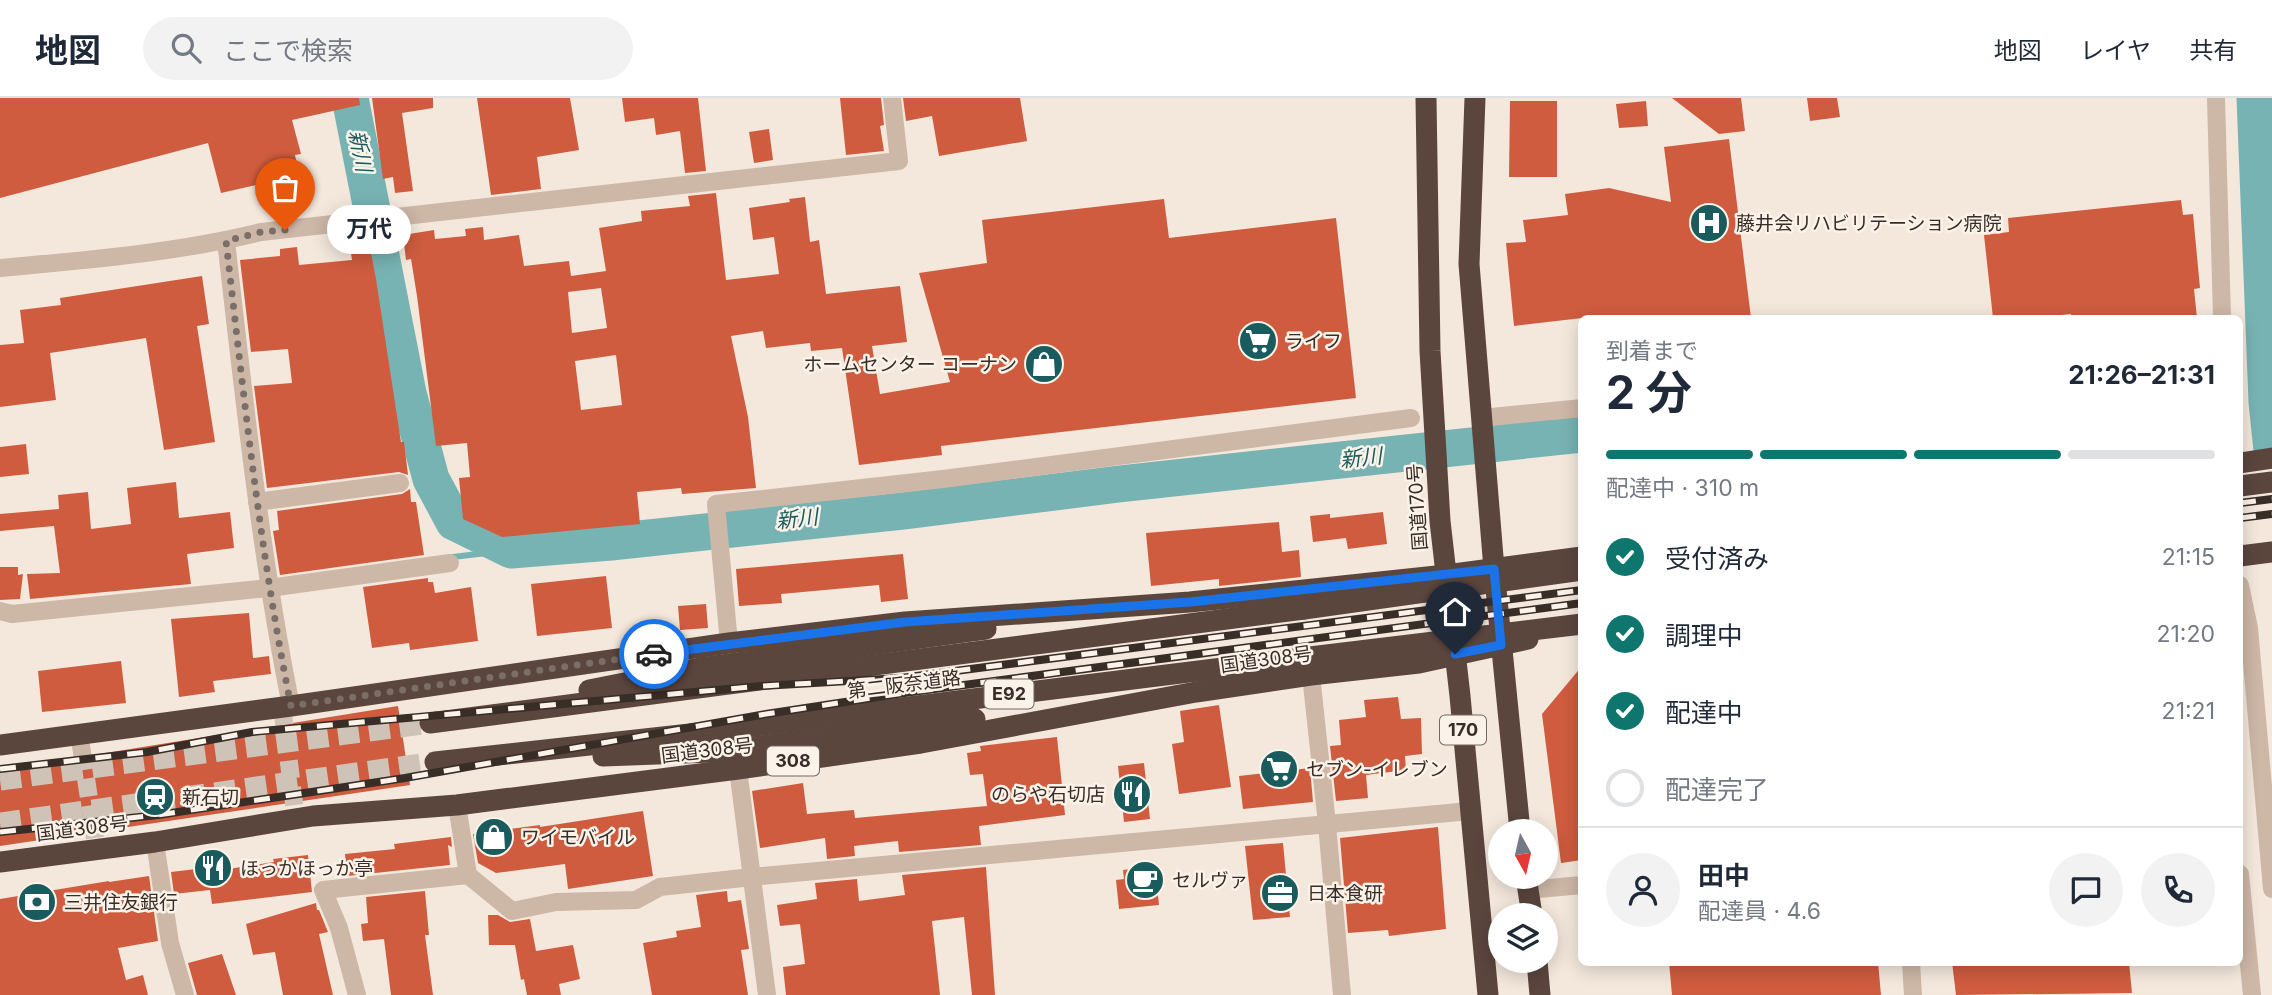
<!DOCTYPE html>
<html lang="ja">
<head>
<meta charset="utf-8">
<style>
  body { margin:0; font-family:Inter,"Noto Sans JP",sans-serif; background:#f2f2f3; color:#1f2937; height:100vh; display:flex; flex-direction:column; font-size:26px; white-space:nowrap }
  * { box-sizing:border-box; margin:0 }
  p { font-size:23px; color:#747a83 }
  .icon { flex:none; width:38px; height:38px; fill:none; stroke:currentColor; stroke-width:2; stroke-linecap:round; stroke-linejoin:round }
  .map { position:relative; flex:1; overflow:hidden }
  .sheet { position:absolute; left:1578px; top:217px; width:665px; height:651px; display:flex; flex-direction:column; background:#fff; border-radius:10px; box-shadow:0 4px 18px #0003 }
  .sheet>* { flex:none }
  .needle { width:46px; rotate:172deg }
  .controls { position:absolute; left:1488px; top:721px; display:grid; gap:14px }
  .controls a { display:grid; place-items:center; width:70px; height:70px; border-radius:50%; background:#fff; box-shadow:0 4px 18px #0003; font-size:35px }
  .pin { position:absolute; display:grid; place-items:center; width:60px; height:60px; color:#fff; margin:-72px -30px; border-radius:50% 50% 50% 0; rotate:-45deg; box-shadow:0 0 7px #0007 }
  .pin .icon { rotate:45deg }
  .courier { position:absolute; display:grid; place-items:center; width:70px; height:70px; margin:-35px; border:5px solid #1a73e8; border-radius:50%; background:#fff; color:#222; box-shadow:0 2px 9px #0007 }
  .bubble { position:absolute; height:49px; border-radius:24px; background:#fff; box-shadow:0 4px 18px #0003; font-size:23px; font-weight:700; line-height:49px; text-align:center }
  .head em { font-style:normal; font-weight:700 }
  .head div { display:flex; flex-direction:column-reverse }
  .head { display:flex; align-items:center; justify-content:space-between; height:119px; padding:0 28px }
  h1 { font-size:46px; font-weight:700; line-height:52px }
  .bar { display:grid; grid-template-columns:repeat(4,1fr); gap:10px 7px; align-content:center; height:84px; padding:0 28px }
  .bar i { height:9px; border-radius:5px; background:#e0e1e3 }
  .bar .on { background:#0f766e }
  .bar p { grid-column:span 4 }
  .line { display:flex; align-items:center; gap:18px; padding:0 28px; border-top:2px solid #e0e1e3 }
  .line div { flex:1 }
  .round { display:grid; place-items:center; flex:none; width:74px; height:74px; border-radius:37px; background:#f2f2f3 }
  ol { padding:0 28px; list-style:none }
  li { display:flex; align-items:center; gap:21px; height:77px }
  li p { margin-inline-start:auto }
  li .icon { padding:7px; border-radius:50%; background:#0f766e; color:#fff; stroke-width:4 }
  li:last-child { color:#747a83 }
  li i { width:38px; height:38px; border:4px solid #e0e1e3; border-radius:50% }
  header { display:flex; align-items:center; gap:42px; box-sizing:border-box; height:98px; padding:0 35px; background:#fff; border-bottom:2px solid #e0e1e3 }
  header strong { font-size:33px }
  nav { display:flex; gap:38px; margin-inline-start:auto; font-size:24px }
  .search { width:490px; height:63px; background:#f2f2f3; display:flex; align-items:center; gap:18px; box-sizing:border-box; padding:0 24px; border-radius:38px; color:#747a83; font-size:26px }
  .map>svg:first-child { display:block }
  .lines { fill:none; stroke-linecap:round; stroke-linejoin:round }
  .stream { stroke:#78b3b3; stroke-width:6 }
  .river { stroke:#78b3b3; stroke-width:37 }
  .building { fill:#cf5c3f; fill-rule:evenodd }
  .minor-tunnel { stroke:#cfc3b8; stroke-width:18; stroke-dasharray:18 9; stroke-linecap:butt }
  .highway-tunnel { stroke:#cfc3b8; stroke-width:21; stroke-dasharray:21 10; stroke-linecap:butt }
  .minor { stroke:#cdb7a7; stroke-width:18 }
  .highway { stroke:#5b463e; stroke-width:21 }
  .rail-casing { stroke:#392d28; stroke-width:8 }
  .rail { stroke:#fbf2e9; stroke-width:5; stroke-dasharray:16; stroke-linecap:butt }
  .highway-bridge { stroke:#5b463e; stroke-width:21 }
  .done { stroke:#7a6e67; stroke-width:7; stroke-dasharray:0 12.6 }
  .route { stroke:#1a73e8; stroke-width:9 }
  .labels { text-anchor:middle; stroke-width:5; stroke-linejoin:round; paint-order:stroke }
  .shield { fill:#fbf2e9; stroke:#736862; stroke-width:2 }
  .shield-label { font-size:18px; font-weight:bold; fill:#392d28 }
  .poi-label { font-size:19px; fill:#392d28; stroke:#fbf2e9; text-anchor:start }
  .street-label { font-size:19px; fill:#392d28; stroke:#fbf2e9 }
  .water-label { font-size:21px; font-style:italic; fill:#1a5c5e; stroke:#fbf2e9 }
</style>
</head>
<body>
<header>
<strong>地図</strong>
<div class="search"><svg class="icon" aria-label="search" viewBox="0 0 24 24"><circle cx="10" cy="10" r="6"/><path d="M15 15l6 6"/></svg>ここで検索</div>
<nav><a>地図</a><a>レイヤ</a><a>共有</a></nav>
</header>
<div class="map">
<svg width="2272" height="897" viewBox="0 0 2272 897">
  <rect width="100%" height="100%" fill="#f4e8dc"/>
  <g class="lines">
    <polyline class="stream" points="453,459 511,452"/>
    <g class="river">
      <polyline points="350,0 408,295 431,381 454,424 511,452 611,444 903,413 1119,386 1582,336"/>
      <polyline points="2255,0 2267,304 2272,352"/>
    </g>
  </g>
  <g class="building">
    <polygon points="0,0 359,0 360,7 292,22 301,56 295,57 299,77 221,95 208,45 0,100"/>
    <polygon points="372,0 433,0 433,10 402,15 413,93 395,95 393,79 383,81"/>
    <polygon points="477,0 570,0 579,52 537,59 541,91 491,97"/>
    <polygon points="622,0 698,0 706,73 685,75 680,33 656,37 654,20 625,24"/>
    <polygon points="840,0 881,0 884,27 880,28 884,53 846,57"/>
    <polygon points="903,0 1020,0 1027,43 939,58 932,18 906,23"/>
    <polygon points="1672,0 1741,0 1745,33 1719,36"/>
    <polygon points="1807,0 1837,0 1840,19 1810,23"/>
    <polygon points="1510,3 1557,3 1557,79 1509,79"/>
    <polygon points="1646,3 1648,28 1619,30 1616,6"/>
    <polygon points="769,31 773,62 754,65 749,34"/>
    <polygon points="1729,41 1751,220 1582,220 1514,228 1506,145 1526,144 1523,122 1568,117 1565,96 1609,90 1671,104 1664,49"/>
    <path d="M 716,95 L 726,182 L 779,176 L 774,139 L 753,142 L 749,110 L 790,104 L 789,101 L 805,99 L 810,144 L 819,142 L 826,196 L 900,188 L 907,244 L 872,248 L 880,296 L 950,284 L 919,175 L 987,165 L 982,122 L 1164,101 L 1169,140 L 1336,120 L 1356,300 L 941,348 L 942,357 L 859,367 L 842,250 L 811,253 L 810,245 L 766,250 L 763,233 L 731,238 L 748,319 L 756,390 L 682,396 L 681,390 L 637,394 L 640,426 L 502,439 L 463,421 L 459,380 L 470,379 L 467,345 L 436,348 L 417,198 L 411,161 L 406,162 L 403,137 L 434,132 L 435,141 L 466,138 L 465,131 L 483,129 L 484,142 L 519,137 L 524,168 L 569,163 L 571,178 L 606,173 L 599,130 L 642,123 L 641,113 L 690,108 L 688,98 ZM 601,190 L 607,230 L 572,235 L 568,194 ZM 616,257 L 622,307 L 581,312 L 575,263 Z"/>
    <polygon points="2181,102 2183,117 2193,116 2200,190 2194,191 2197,220 2071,220 2071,216 2031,220 1993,220 1984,137 2009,134 2008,120"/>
    <polygon points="368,139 376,181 401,344 404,344 408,377 399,374 267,390 254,288 292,285 288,251 251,254 240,162 280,158 280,151 297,149 299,167 352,162 349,141"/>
    <polygon points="202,178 209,226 197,228 215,344 164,352 146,240 50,255 56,302 0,309 0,247 24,245 20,212 61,207 60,200"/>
    <polygon points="26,346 29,376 0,379 0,349"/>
    <polygon points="176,384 179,420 230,414 234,450 187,456 191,486 30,501 27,476 60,475 54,428 0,433 0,416 59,411 58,397 88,394 91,431 131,426 127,390"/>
    <polygon points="410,391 411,404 416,404 424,457 280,477 273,433 279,432 277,413 402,396"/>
    <polygon points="1383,414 1387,446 1348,451 1346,440 1313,444 1310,418 1330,416 1330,420"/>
    <polygon points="1279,424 1282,454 1299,452 1301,479 1219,488 1219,481 1151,488 1146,435"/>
    <polygon points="903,456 908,501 881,504 879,487 781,496 782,505 739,508 736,471"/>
    <polygon points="0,469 18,469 18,477 23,476 20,501 0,502"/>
    <polygon points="606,478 612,530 537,538 531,486"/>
    <polygon points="428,480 428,484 433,484 435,495 471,489 478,543 410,552 409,545 372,550 363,489"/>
    <polygon points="706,506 708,530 680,532 678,508"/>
    <polygon points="249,515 253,560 269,558 271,576 213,583 215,594 179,599 171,521"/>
    <polygon points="121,563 126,605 42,614 38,573"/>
    <polygon points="1582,568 1582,762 1561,765 1542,616"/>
    <polygon points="1398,599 1401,621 1421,620 1422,656 1405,658 1406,672 1366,677 1368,700 1336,703 1330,648 1341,647 1339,622 1366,619 1364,602"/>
    <polygon points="1219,607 1231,689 1179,696 1172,646 1184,644 1180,613"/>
    <polygon points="398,608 410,687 0,748 0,671 72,660 78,664 83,665 90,662 93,657"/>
    <polygon points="1057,639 1065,717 979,728 981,747 899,754 898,743 854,748 855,758 827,761 825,740 760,750 752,693 803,685 807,716 854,712 855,720 987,708 983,676 970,677 967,655 981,653 980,648"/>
    <polygon points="1144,665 1150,721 1124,724 1118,668"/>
    <polygon points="1310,670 1313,704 1243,711 1239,678"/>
    <polygon points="643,713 653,778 568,791 565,766 496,775 478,765 473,736 540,727 540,729"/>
    <polygon points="1438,729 1446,831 1389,838 1388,832 1348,835 1340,740"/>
    <polygon points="451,739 452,749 448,747 450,767 347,778 345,756 395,751 394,746"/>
    <polygon points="1283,745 1290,819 1253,822 1245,748"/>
    <polygon points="308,757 312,794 212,806 210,792 174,796 171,774 221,768 222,772 274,764 273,761"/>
    <polygon points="1155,768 1159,807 1119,811 1116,782 1124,781 1123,772"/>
    <polygon points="986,769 995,897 972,897 964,819 932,823 940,897 786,897 783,869 805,866 800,826 780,828 777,807 817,801 815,785 857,781 859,803 905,797 902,777"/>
    <polygon points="149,778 158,843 118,850 126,882 143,877 148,897 0,897 0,801 109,783 109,784"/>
    <polygon points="425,793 429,837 425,837 433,897 391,897 384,841 363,843 361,826 368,825 366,799"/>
    <polygon points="727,793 728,804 741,802 749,851 741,852 748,897 652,897 643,845 677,839 676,833 701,829 696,797"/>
    <polygon points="316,805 317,812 319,812 328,834 319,836 333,897 283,897 275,854 253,857 246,826"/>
    <polygon points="488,817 498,817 510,824 530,821 536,853 573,847 580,881 559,886 561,897 527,897 524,881 521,882 515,847 489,847"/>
    <polygon points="222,856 236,897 197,897 188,865"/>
    <polygon points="1669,864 1878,864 1881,897 1672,897"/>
    <polygon points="1952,864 2129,864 2132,895 1956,897"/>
  </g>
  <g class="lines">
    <g class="minor-tunnel">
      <polyline points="282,609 296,721"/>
      <polyline points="82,654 95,740"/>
    </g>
    <g class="highway-tunnel">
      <polyline points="0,682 430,625"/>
      <polyline points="0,725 435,664"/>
    </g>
    <g class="minor">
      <polyline points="2216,0 2222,220"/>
      <path d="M 226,143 C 244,299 260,454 291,608"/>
      <path d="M 0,170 C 87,162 176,155 261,134 L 899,63 L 892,0"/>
      <polyline points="1481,320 1582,310"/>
      <polyline points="257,404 400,385"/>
      <polyline points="2240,487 2249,530 2272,791"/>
      <polyline points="0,513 12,516 269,490 450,465"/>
      <polyline points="729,545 716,406 943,381 1411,320"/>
      <polyline points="1311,577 1327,726 1342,897"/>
      <polyline points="79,637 82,654"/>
      <polyline points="738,671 767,897"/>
      <polyline points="457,707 468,777 512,813 556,804 636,802 660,789 752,779 1470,713"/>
      <polyline points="155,744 170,845 185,897"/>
      <polyline points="2240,776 2252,897"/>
      <polyline points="1528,792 1582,787"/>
      <polyline points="1911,864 1913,897"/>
      <polyline points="357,897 339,830 323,792 468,777"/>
    </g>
    <g class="highway">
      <polyline points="1426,0 1430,253 1440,423 1460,598 1488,897"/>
      <polyline points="1475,0 1469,166 1494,471 1520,733"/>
      <polyline points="2240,365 2272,360"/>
      <polyline points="2240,388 2272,384"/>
      <polyline points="2240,458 2272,454"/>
      <polyline points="589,592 700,570 986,531"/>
      <polyline points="430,625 1304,511"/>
      <polyline points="0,647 291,608 729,545 905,524 1190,504 1446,477 1582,459"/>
      <polyline points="603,658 712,654 975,621"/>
      <polyline points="435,664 708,634 1310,559"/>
      <polyline points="0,764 155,744 313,718 457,707 738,671 921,645 1196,594 1311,577 1419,565 1528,541"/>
      <polyline points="1526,779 1532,817"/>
      <polyline points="1537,863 1540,897"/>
    </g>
    <defs>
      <g id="rail">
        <polyline points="2240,405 2272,401"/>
        <polyline points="2240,420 2272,416"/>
        <polyline points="0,671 147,654 252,634 761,588 901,580 1582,492"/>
        <polyline points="0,734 158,717 405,680 766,616 904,595 1582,505"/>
      </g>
    </defs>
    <use href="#rail" class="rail-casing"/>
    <use href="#rail" class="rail"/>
    <g class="highway-bridge">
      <polyline points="1304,511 1582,472"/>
      <polyline points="1310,559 1582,526"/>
    </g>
  </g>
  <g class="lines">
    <path class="done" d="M 285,132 L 261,134 L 226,143 C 244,299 260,455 291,608 L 654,556"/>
    <polyline class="route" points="654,556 905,524 1190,504 1494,471 1501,547 1455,556"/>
  </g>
  <defs>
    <symbol id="hospital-disc" viewBox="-11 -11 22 22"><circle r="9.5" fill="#1a5c5e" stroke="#fbf2e9"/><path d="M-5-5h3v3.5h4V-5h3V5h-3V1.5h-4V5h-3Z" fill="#fff"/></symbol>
    <symbol id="supermarket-disc" viewBox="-11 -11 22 22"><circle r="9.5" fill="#1a5c5e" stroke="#fbf2e9"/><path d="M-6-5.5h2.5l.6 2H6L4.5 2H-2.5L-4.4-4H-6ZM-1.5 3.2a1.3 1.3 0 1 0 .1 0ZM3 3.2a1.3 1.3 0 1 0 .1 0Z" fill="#fff"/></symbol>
    <symbol id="shop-disc" viewBox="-11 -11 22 22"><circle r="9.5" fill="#1a5c5e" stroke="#fbf2e9"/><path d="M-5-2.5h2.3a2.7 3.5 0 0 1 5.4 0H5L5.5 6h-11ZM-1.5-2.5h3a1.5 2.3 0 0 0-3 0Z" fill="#fff"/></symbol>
    <symbol id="restaurant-disc" viewBox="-11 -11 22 22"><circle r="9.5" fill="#1a5c5e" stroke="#fbf2e9"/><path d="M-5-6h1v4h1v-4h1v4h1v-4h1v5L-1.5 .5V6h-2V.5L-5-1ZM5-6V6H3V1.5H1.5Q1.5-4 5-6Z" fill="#fff"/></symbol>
    <symbol id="station-disc" viewBox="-11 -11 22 22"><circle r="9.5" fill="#1a5c5e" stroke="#fbf2e9"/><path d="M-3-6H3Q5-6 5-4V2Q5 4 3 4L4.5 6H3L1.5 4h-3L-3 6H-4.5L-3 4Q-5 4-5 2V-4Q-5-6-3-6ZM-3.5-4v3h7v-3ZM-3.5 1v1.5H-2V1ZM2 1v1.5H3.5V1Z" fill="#fff"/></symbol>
    <symbol id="cafe-disc" viewBox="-11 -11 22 22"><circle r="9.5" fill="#1a5c5e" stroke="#fbf2e9"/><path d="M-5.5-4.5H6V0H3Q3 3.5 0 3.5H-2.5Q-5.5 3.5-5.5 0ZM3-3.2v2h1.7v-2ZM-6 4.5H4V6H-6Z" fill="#fff"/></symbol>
    <symbol id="office-disc" viewBox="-11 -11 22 22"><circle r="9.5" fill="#1a5c5e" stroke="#fbf2e9"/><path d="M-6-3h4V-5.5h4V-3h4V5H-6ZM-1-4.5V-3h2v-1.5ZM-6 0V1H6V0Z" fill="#fff"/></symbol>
    <symbol id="bank-disc" viewBox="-11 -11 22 22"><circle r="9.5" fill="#1a5c5e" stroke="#fbf2e9"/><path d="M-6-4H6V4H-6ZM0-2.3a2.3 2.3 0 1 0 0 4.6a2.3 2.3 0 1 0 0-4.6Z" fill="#fff"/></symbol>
  </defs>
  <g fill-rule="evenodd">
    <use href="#hospital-disc" x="1687" y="103" width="44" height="44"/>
    <use href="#supermarket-disc" x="1236" y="221" width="44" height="44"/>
    <use href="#shop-disc" x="1022" y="244" width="44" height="44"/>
    <use href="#supermarket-disc" x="1257" y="649" width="44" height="44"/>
    <use href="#restaurant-disc" x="1110" y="674" width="44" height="44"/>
    <use href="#station-disc" x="133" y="677" width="44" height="44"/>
    <use href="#shop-disc" x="472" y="717" width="44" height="44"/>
    <use href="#restaurant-disc" x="191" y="748" width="44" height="44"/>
    <use href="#cafe-disc" x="1123" y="760" width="44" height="44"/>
    <use href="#office-disc" x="1258" y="773" width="44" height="44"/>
    <use href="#bank-disc" x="15" y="782" width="44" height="44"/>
  </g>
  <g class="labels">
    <g class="shield">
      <rect x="984.5" y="581.5" width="49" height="29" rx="5"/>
      <rect x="1440" y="617.5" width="46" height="29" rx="5"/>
      <rect x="767" y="648.5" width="52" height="29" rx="5"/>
    </g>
    <g class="shield-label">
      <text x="1009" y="602">E92</text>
      <text x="1463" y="638">170</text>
      <text x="793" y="669">308</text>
    </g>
    <g class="poi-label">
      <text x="1736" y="132">藤井会リハビリテーション病院</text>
      <text x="1285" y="250">ライフ</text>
      <text x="1017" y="273" text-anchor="end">ホームセンター コーナン</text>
      <text x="1306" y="678">セブン-イレブン</text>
      <text x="1105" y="703" text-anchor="end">のらや石切店</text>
      <text x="182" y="706">新石切</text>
      <text x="521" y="746">ワイモバイル</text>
      <text x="240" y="777">ほっかほっか亭</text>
      <text x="1172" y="789">セルヴァ</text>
      <text x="1307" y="802">日本食研</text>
      <text x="64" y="811">三井住友銀行</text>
    </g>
    <g class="street-label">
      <text transform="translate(1417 409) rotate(-94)" y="7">国道170号</text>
      <text transform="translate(1266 561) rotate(-8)" y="7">国道308号</text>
      <text transform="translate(904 586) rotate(-7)" y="7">第二阪奈道路</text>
      <text transform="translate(707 652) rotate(-7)" y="7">国道308号</text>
      <text transform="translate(82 730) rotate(-7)" y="7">国道308号</text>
    </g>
    <g class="water-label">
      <text transform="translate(360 53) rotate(79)" y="7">新川</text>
      <text transform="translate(1361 360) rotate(-6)" y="7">新川</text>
      <text transform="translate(797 421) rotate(-6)" y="7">新川</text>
    </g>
  </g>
</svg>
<div class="controls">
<a><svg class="needle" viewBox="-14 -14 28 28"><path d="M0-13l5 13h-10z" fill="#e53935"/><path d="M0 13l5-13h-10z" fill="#747a83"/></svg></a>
<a><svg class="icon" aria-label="layers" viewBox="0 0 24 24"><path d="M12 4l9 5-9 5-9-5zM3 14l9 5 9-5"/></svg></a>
</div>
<div class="pin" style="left:285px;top:132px;background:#ea580c"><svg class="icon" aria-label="bag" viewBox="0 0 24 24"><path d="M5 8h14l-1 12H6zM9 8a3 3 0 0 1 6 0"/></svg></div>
<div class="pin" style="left:1455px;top:556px;background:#1f2937"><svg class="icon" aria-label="home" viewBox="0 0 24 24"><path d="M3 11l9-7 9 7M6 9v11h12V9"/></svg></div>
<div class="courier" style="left:654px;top:556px"><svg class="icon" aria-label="car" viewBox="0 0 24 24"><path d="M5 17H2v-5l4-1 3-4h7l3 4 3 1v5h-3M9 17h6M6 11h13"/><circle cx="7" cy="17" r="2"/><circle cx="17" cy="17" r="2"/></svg></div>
<div class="bubble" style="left:327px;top:107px;width:84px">万代</div>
<section class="sheet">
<div class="head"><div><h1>2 分</h1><p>到着まで</p></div><em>21:26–21:31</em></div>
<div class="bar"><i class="on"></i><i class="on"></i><i class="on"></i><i></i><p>配達中 · 310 m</p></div>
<ol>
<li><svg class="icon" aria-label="check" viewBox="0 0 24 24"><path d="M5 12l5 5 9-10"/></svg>受付済み<p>21:15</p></li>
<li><svg class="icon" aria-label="check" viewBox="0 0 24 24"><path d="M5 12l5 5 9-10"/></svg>調理中<p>21:20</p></li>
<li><svg class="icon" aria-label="check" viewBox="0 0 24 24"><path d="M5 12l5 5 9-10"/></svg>配達中<p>21:21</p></li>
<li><i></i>配達完了</li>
</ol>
<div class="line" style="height:126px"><a class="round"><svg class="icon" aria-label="person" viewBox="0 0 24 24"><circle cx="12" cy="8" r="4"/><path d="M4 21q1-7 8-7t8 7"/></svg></a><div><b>田中</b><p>配達員 · 4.6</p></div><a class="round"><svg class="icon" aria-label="chat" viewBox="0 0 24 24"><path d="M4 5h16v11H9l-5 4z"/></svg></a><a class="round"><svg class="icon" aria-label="phone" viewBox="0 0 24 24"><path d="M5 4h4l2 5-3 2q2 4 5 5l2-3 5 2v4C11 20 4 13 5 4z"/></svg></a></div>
</section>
</div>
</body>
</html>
